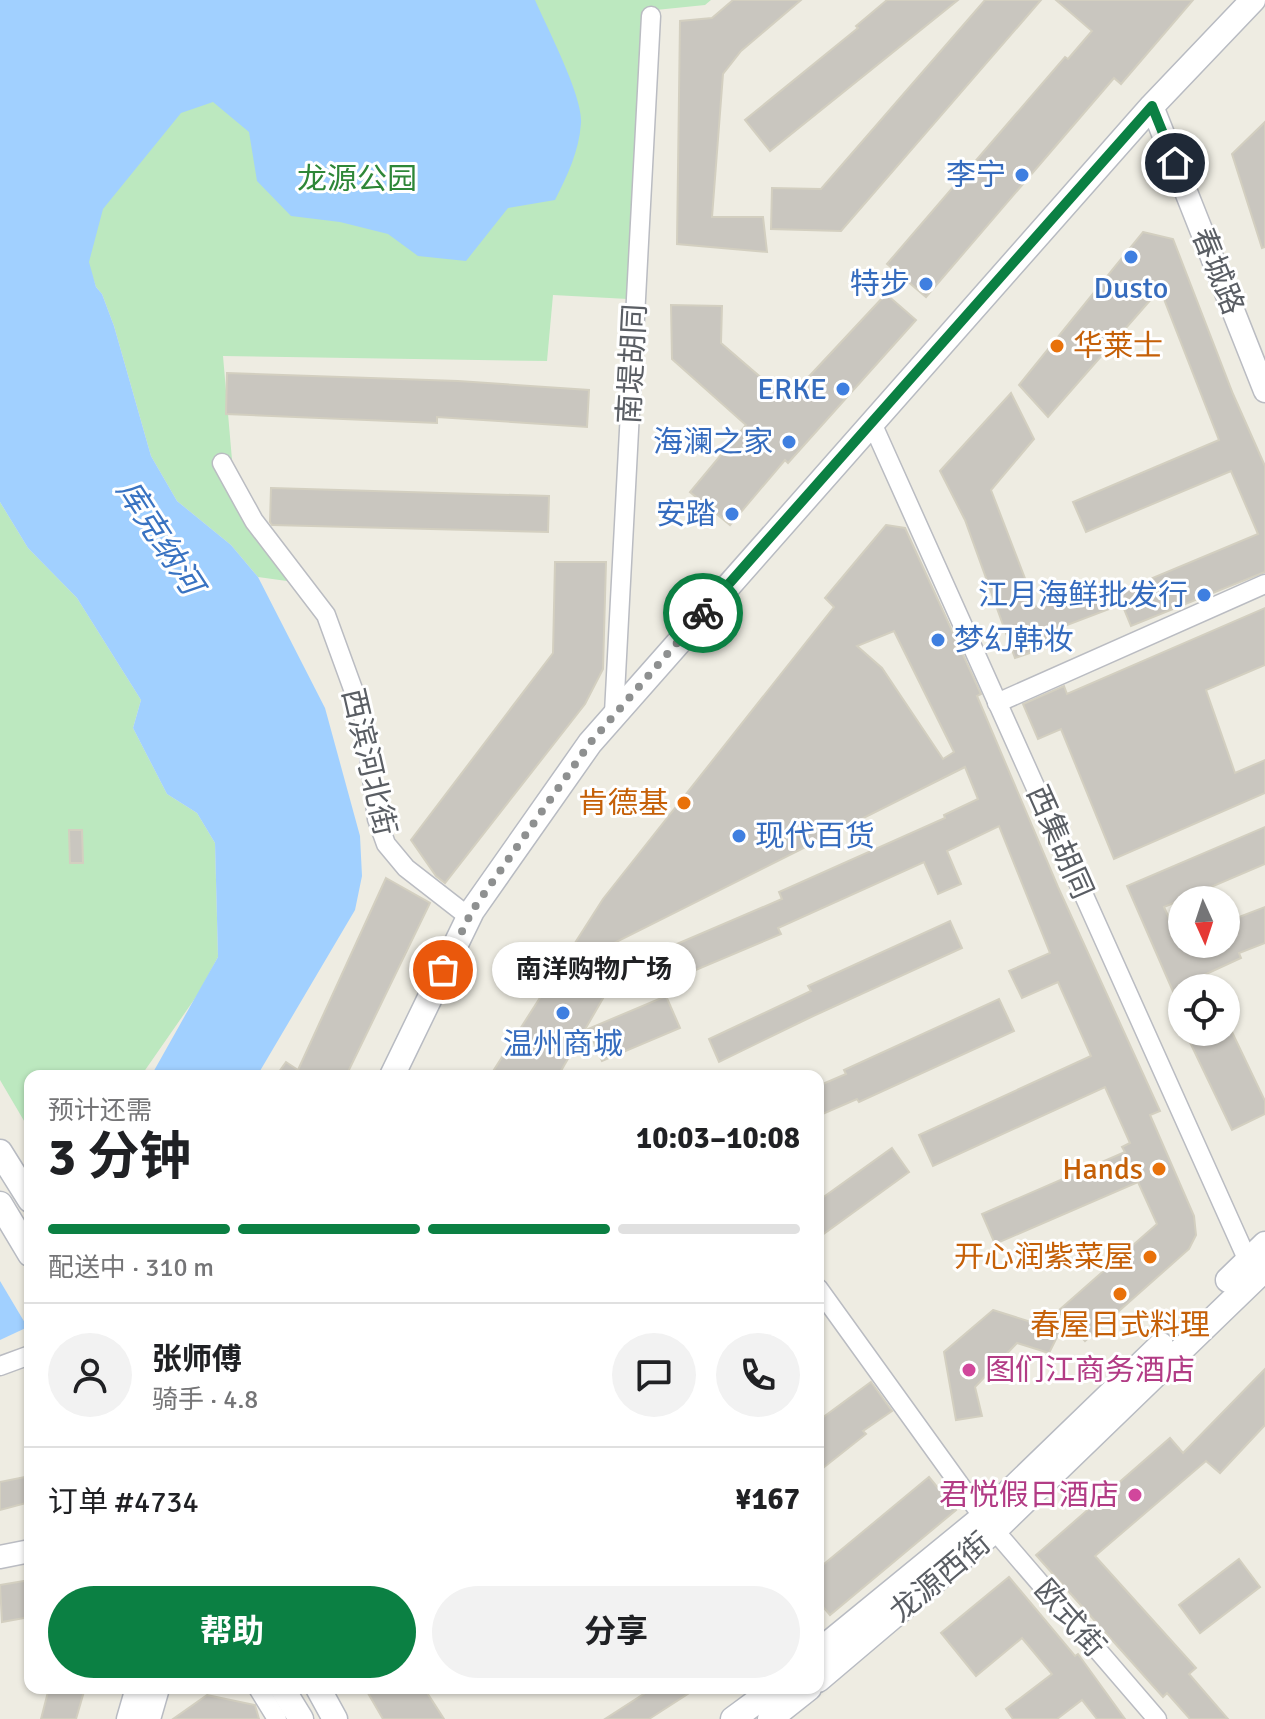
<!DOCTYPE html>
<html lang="zh">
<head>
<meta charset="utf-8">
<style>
  body { margin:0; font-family:Signika,"Noto Sans SC",sans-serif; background:#f2f2f2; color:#202124; height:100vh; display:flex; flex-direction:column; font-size:30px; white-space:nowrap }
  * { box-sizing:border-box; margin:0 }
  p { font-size:26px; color:#757577 }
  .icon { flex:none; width:44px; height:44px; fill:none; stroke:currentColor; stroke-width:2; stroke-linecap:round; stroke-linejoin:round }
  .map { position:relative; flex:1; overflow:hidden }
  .side { position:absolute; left:24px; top:1070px; width:800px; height:624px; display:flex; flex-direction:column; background:#fff; border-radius:16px; box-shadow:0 2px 6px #0004 }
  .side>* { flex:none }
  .needle { width:52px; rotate:177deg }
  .fabs { position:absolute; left:1168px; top:886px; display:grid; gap:16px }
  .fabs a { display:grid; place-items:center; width:72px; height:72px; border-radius:50%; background:#fff; box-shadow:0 2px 6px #0004; font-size:40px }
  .pin { position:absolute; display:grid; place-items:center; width:68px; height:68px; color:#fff; margin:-34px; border:4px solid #fff; border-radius:50%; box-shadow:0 2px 8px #0007 }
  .courier { position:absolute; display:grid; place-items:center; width:80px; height:80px; margin:-40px; border:6px solid #0b8043; border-radius:50%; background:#fff; color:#222; box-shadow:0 2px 10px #0007 }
  .bubble { position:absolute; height:56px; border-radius:28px; background:#fff; box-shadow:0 2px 6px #0004; font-size:26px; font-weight:700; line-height:56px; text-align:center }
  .head em { font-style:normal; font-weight:700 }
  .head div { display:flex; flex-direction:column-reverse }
  .head { display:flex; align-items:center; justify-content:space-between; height:136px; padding:0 24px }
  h1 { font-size:52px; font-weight:700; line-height:60px }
  .bar { display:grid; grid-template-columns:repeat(4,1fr); gap:12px 8px; align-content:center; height:96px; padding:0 24px }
  .bar i { height:10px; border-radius:6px; background:#e0e0e0 }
  .bar .selected { background:#0b8043 }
  .bar p { grid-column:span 4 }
  .line { display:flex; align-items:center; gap:20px; padding:0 24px; border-top:2px solid #e0e0e0 }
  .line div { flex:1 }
  .round { display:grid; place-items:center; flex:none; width:84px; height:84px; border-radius:42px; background:#f2f2f2 }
  .action { display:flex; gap:16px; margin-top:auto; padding:16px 24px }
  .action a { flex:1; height:92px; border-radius:48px; background:#0b8043; color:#fff; font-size:32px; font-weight:700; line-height:92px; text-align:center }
  .action a+a { background:#f2f2f2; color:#202124 }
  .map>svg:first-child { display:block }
  .green { fill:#bce8bf }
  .water { fill:#a1d0ff }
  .pier { fill:#eeece2 }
  .building { fill:#c9c6bf; stroke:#d3cfc0; stroke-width:2; fill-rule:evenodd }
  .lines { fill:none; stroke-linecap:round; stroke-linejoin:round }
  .minor-casing { stroke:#babcc2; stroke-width:21 }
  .tertiary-casing { stroke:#babcc2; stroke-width:25 }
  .secondary-casing { stroke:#b8bbc2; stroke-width:27 }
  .minor { stroke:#fff; stroke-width:18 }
  .tertiary { stroke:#fff; stroke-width:22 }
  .secondary { stroke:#fff; stroke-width:24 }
  .done { stroke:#8e9090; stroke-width:8; stroke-dasharray:0 14.4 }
  .route { stroke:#0b8043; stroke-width:10 }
  .shop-dot { fill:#3f7fe0; stroke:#fff; stroke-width:3 }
  .food-dot { fill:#e8710a; stroke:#fff; stroke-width:3 }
  .hotel-dot { fill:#d1479c; stroke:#fff; stroke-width:3 }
  .labels { text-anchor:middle; stroke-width:6; stroke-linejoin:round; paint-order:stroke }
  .shop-label { font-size:30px; fill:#366cbe; stroke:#fff; text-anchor:end }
  .park-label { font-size:30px; fill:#2e8738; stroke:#fff }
  .street-label { font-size:30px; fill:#5a5e64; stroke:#fff }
  .food-label { font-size:30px; fill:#c56008; stroke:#fff; text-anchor:end }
  .hotel-label { font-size:30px; fill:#b23c85; stroke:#fff; text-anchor:start }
  .water-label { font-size:32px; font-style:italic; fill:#3973c2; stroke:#fff }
</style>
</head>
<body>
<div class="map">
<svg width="1265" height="1719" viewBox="0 0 1265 1719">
  <rect width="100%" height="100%" fill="#eeece2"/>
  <g class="green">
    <polygon points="0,0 711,0 705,5 646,11 628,299 553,295 547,361 223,356 236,506 294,582 258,577 231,545 177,501 151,456 114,326 102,294 96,287"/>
    <polygon points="0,502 28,548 77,598 141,700 133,728 167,794 197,813 215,843 218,957 198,994 141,1076 30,1076 30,1131 0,1080"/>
  </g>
  <g class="water">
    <path d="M 0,0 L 535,0 C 547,28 583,96 581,123 C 579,152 567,176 555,200 L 508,208 L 466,261 L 418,256 L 388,234 L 340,222 L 291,216 L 257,181 L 249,132 L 213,102 L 181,113 L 103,209 L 89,262 L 96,287 L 102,294 L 114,326 L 151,456 L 177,501 L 231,545 L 258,577 L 325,708 L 360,836 L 362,876 L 355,910 L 257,1076 L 151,1076 L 218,957 L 215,843 L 197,813 L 167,794 L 133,728 L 141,700 L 77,598 L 28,548 L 0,502 Z"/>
    <polygon points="0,1219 30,1326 0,1340"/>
  </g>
  <polygon class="pier" points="30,1199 30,1326 28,1328 0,1281 0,1217"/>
  <g class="building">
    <polygon points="733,0 801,0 741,51 723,74 712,217 763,217 767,252 677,244 680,21 712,18"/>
    <polygon points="887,0 958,0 770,151 745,120 858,28 856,26"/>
    <polygon points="985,0 1041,0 841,231 771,229 772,188 821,189"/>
    <polygon points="1056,0 1193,0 1121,84 1114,78 926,297 887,264 1065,57 1068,59 1092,31"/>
    <polygon points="1265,122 1265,247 1262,248 1232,154"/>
    <polygon points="1143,232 1173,239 1233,394 1265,466 1265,572 1131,626 1122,604 1046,633 1051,646 1015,658 965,520 940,471 1011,393 1034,439 991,490 1036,607 1099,584 1105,598 1258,534 1231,471 1086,532 1073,502 1219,440 1160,289 1048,417 1019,385"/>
    <polygon points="886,294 916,320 788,463 785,460 730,525 690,492 746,425 672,359 671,305 722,306 721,343 787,400"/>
    <polygon points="227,373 458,381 589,390 587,427 437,417 437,423 226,414"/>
    <polygon points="271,488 549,496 548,532 272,525 270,522"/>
    <path d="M 886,525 L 905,528 L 981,694 L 977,696 L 1058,887 L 1160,1111 L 1150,1115 L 1194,1216 L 1196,1235 L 1189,1249 L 1085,1341 L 1058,1311 L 1157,1224 L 1138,1182 L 995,1244 L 982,1214 L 1125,1152 L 1122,1147 L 1130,1143 L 1105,1087 L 933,1166 L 919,1135 L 1091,1056 L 1058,982 L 1022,998 L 1009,971 L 1050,953 L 999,826 L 947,851 L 961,884 L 938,894 L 924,862 L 778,928 L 781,934 L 677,978 L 665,949 L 782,899 L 779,892 L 945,818 L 944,815 L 978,799 L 965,767 L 616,942 L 631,950 L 558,1076 L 490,1076 L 603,899 L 834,607 L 825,598 ZM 894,631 L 954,752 L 943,759 L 882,668 L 857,646 Z"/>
    <polygon points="555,562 606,562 603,669 585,704 445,883 436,876 411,840 553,653"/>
    <polygon points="1265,608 1265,665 1206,690 1235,773 1265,760 1265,793 1114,859 1061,729 1038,739 1023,704 1064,686 1067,694"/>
    <polygon points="1265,827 1265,864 1164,907 1181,944 1226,944 1226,922 1265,907 1265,943 1239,953 1241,958 1204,975 1211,988 1182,988 1182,1012 1127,886"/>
    <polygon points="69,830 82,830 83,863 70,863"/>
    <polygon points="386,878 430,903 346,1076 276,1076 286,1062 298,1070"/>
    <polygon points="950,921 962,948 809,1018 719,1062 709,1039 811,991 808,986"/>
    <polygon points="666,996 680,1028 602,1061 588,1029"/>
    <polygon points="999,999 1014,1031 859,1102 857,1099 818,1116 818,1086 846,1074 844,1070"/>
    <polygon points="1185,1032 1232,1032 1265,1101 1265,1114 1232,1130"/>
    <polygon points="892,1148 909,1172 818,1238 818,1201"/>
    <polygon points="993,1310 1060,1331 1049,1353 1017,1343 975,1387 982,1416 956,1420 944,1352"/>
    <polygon points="1265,1369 1265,1425 1220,1473 1206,1461 1095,1556 1196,1668 1189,1674 1228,1719 1190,1719 1167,1693 1163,1697 1036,1555 1170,1438 1183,1453"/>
    <polygon points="871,1382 892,1411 863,1431 866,1434 818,1472 818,1421"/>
    <polygon points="30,1476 30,1502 0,1510 0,1482"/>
    <polygon points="929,1477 956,1510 830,1615 818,1601 818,1569"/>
    <polygon points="1239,1559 1260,1587 1200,1633 1179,1605"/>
    <polygon points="1009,1577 1075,1656 1078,1654 1125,1719 1097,1719 1082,1700 1057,1719 1013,1719 1006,1709 1052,1674 1022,1638 976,1676 941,1633"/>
    <polygon points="30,1580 30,1617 2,1622 0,1585"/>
    <polygon points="49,1688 85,1688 76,1719 41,1719"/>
    <polygon points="365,1688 424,1688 444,1719 383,1719"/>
    <polygon points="653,1688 697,1688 649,1719 605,1719"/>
    <polygon points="207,1695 255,1705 259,1719 173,1719"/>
  </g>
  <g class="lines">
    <defs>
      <g id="minor">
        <polyline points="872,423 1248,1261"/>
        <polyline points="222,463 254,521 326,615 365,722 377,819 386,844 406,868 469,917"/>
        <polyline points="997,703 1265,584"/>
        <polyline points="614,713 651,16"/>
        <polyline points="818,1288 983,1517 1157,1719"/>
        <polyline points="0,1366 30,1355"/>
        <polyline points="258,1688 277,1719"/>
      </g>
      <g id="tertiary">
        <polyline points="1152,106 1265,391"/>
        <polyline points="0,1557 30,1551"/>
      </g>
      <g id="secondary">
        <polyline points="392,1076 472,911 590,743 1152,106 1253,0"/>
        <polyline points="0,1152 30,1200"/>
        <polyline points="0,1204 30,1254"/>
        <polyline points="1228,1280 1265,1244"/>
        <polyline points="818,1652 983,1517 1161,1345"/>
        <polyline points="818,1680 995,1530 1265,1269"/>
        <polyline points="282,1688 301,1719"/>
        <polyline points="318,1688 335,1719"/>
        <polyline points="129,1719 138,1688"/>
        <polyline points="148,1719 157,1688"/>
        <polyline points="733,1719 775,1688"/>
        <polyline points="770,1719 809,1688"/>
      </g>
    </defs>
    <use href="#minor" class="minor-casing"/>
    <use href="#tertiary" class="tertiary-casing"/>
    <use href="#secondary" class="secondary-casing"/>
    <use href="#minor" class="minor"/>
    <use href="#tertiary" class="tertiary"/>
    <use href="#secondary" class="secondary"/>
  </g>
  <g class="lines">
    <polyline class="done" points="443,970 472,911 590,743 703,613"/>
    <polyline class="route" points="703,613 1152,106 1175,163"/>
  </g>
  <g class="shop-dot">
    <circle cx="1022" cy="175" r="8"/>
    <circle cx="1131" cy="257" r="8"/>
    <circle cx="926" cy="284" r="8"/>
    <circle cx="843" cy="389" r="8"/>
    <circle cx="789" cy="442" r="8"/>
    <circle cx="732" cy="514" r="8"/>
    <circle cx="1204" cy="595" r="8"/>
    <circle cx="938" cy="640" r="8"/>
    <circle cx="739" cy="836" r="8"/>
    <circle cx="563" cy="1013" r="8"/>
  </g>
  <g class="food-dot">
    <circle cx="1057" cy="346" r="8"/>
    <circle cx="684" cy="803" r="8"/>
    <circle cx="1159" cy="1169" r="8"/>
    <circle cx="1150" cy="1257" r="8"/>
    <circle cx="1120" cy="1294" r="8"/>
  </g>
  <g class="hotel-dot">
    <circle cx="969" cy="1370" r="8"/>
    <circle cx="1135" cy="1495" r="8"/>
  </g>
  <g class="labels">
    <g class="shop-label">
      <text x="1006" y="185">李宁</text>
      <text x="910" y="294">特步</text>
      <text x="1131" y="298" text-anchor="middle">Dusto</text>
      <text x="827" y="399">ERKE</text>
      <text x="773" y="452">海澜之家</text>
      <text x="716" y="524">安踏</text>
      <text x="1188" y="605">江月海鲜批发行</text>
      <text x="954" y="650" text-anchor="start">梦幻韩妆</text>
      <text x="755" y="846" text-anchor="start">现代百货</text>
      <text x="563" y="1054" text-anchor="middle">温州商城</text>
    </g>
    <g class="park-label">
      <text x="357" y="189">龙源公园</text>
    </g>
    <g class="street-label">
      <text transform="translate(1218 271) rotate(68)" y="10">春城路</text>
      <text transform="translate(632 364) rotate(-87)" y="10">南堤胡同</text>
      <text transform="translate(369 762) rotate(77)" y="10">西滨河北街</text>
      <text transform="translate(1060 842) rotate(66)" y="10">西集胡同</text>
      <text transform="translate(940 1577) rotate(-40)" y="10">龙源西街</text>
      <text transform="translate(1070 1618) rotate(49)" y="10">欧式街</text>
    </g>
    <g class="food-label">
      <text x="1073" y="356" text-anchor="start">华莱士</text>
      <text x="668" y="813">肯德基</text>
      <text x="1143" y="1179">Hands</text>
      <text x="1134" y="1267">开心润紫菜屋</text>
      <text x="1120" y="1335" text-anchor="middle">春屋日式料理</text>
    </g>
    <g class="hotel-label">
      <text x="985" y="1380">图们江商务酒店</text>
      <text x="1119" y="1505" text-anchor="end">君悦假日酒店</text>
    </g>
    <g class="water-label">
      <text transform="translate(160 537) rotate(57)" y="11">库克纳河</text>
    </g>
  </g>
</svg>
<div class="fabs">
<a><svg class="needle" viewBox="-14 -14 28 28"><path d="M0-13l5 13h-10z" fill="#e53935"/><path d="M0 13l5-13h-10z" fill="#757577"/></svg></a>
<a><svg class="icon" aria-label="locate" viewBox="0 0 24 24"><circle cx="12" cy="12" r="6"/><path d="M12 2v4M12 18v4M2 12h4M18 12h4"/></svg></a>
</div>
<div class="pin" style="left:443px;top:970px;background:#ea580c"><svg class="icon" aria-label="bag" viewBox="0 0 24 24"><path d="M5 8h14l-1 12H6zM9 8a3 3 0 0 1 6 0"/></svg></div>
<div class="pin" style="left:1175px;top:163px;background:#1f2937"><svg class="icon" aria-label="home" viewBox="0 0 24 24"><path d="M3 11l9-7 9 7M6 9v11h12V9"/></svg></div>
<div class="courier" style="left:703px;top:613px"><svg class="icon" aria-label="bike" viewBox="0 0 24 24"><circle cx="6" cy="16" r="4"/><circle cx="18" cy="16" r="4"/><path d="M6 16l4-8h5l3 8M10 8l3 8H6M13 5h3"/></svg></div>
<div class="bubble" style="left:492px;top:942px;width:204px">南洋购物广场</div>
<section class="side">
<div class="head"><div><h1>3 分钟</h1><p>预计还需</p></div><em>10:03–10:08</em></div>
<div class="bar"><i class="selected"></i><i class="selected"></i><i class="selected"></i><i></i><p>配送中 · 310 m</p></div>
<div class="line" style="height:144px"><a class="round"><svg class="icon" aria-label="person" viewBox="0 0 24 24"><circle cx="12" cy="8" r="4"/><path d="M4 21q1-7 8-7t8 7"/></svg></a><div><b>张师傅</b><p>骑手 · 4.8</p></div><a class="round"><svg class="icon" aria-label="chat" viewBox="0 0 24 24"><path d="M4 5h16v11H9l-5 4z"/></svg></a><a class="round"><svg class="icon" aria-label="phone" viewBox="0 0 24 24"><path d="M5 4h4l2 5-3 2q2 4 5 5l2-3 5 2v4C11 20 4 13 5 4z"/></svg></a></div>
<div class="line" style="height:104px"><div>订单 #4734</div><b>¥167</b></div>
<div class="action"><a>帮助</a><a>分享</a></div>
</section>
</div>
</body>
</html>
